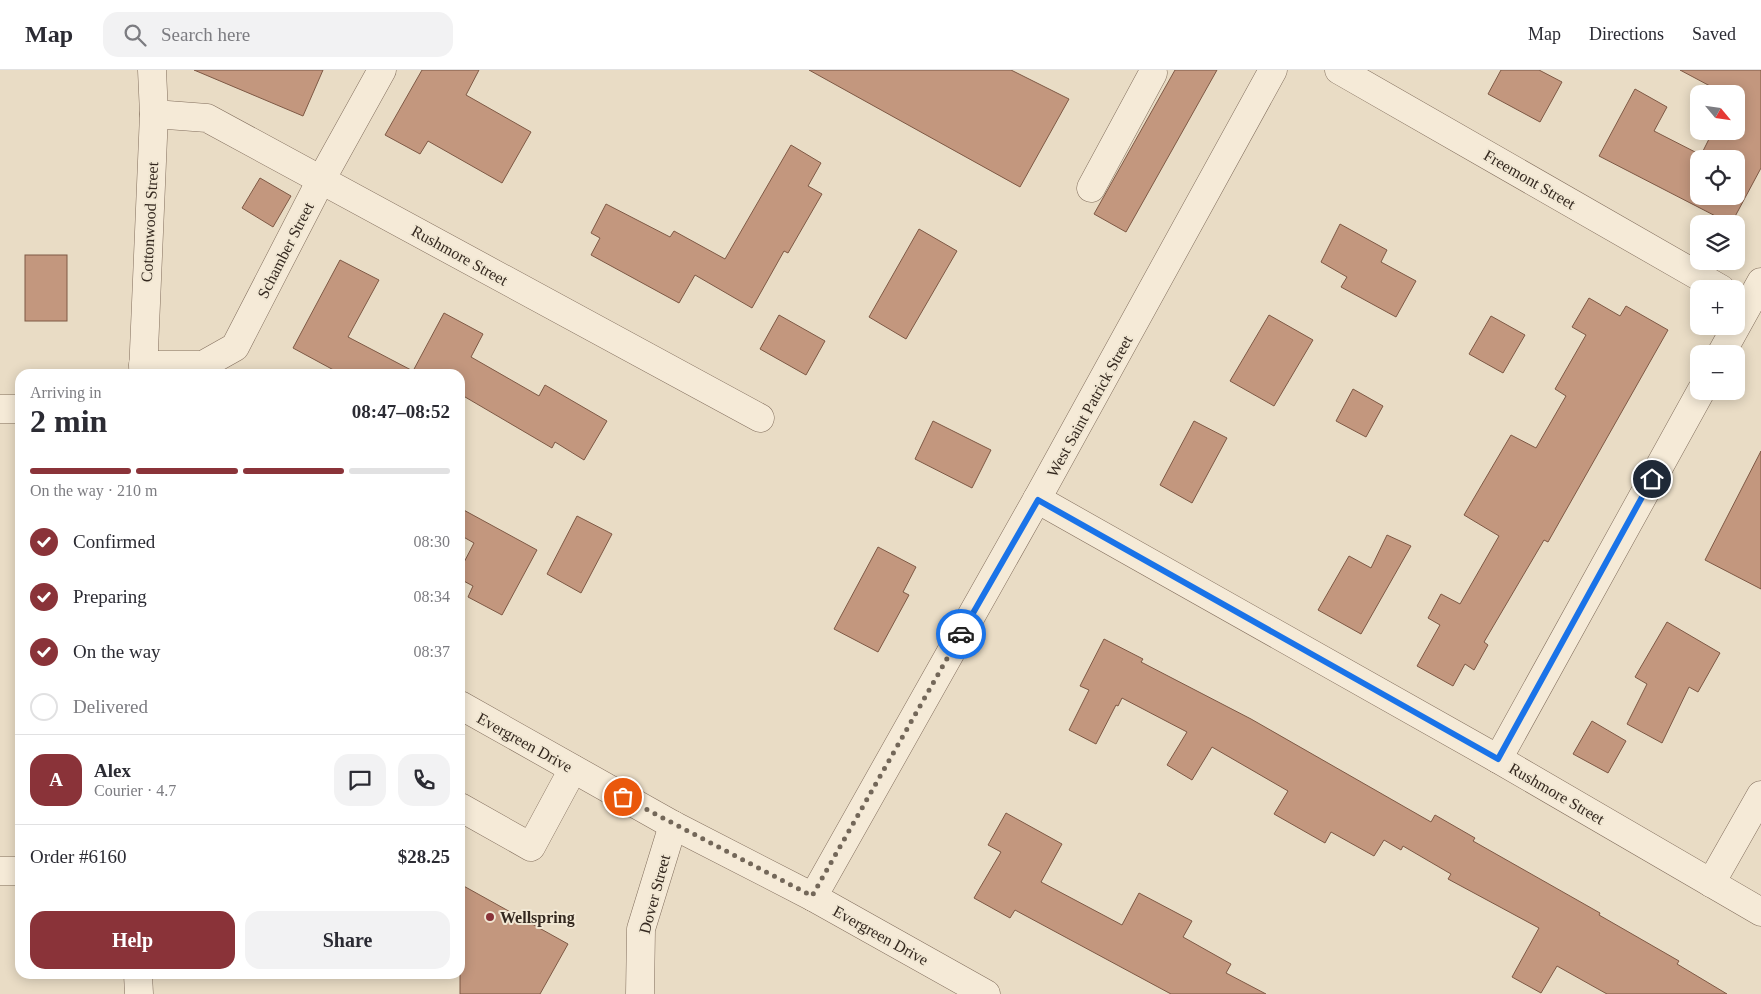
<!DOCTYPE html>
<html lang="en">
<head>
<meta charset="utf-8">
<style>
  body { margin:0; font-family:"Times New Roman",serif; background:#f2f2f3; color:#2b2b33; height:100vh; display:flex; flex-direction:column; font-size:19px; white-space:nowrap }
  * { box-sizing:border-box; margin:0 }
  p { font-size:16px; color:#7c7c81 }
  .icon { flex:none; width:28px; height:28px; fill:none; stroke:currentColor; stroke-width:2; stroke-linecap:round; stroke-linejoin:round }
  .map { position:relative; flex:1; overflow:hidden }
  .side { position:absolute; left:15px; top:299px; width:450px; height:610px; display:flex; flex-direction:column; background:#fff; border-radius:15px; box-shadow:0 2px 12px #0003 }
  .side>* { flex:none }
  .needle { width:32px; rotate:119deg }
  .controls { position:absolute; left:1690px; top:15px; display:grid; gap:10px }
  .controls a { display:grid; place-items:center; width:55px; height:55px; border-radius:10px; background:#fff; box-shadow:0 2px 12px #0003; font-size:25px }
  .pin { position:absolute; display:grid; place-items:center; width:42px; height:42px; color:#fff; margin:-21px; border:2px solid #fff; border-radius:50%; box-shadow:0 1px 5px #0007 }
  .courier { position:absolute; display:grid; place-items:center; width:50px; height:50px; margin:-25px; border:4px solid #1a73e8; border-radius:50%; background:#fff; color:#222; box-shadow:0 1px 6px #0007 }
  .summary em { font-style:normal; font-weight:800 }
  .summary div { display:flex; flex-direction:column-reverse }
  .summary { display:flex; align-items:center; justify-content:space-between; height:85px; padding:0 15px }
  h1 { font-size:32px; font-weight:800; line-height:38px }
  .bar { display:grid; grid-template-columns:repeat(4,1fr); gap:8px 5px; align-content:center; height:60px; padding:0 15px }
  .bar i { height:6px; border-radius:4px; background:#e1e1e2 }
  .bar .on { background:#8a3339 }
  .bar p { grid-column:span 4 }
  .line { display:flex; align-items:center; gap:12px; padding:0 15px; border-top:1px solid #e1e1e2 }
  .line div { flex:1 }
  .round { display:grid; place-items:center; flex:none; width:52px; height:52px; border-radius:15px; background:#f2f2f3 }
  ol { padding:0 15px; list-style:none }
  li { display:flex; align-items:center; gap:15px; height:55px }
  li p { margin-inline-start:auto }
  li .icon { padding:5px; border-radius:50%; background:#8a3339; color:#fff; stroke-width:4 }
  li:last-child { color:#7c7c81 }
  li i { width:28px; height:28px; border:2px solid #e1e1e2; border-radius:50% }
  .action { display:flex; gap:10px; margin-top:auto; padding:10px 15px }
  .action a { flex:1; height:58px; border-radius:15px; background:#8a3339; color:#fff; font-size:20px; font-weight:800; line-height:58px; text-align:center }
  .action a+a { background:#f2f2f3; color:#2b2b33 }
  header { display:flex; align-items:center; gap:30px; box-sizing:border-box; height:70px; padding:0 25px; background:#fff; border-bottom:1px solid #e1e1e2 }
  header strong { font-size:24px }
  nav { display:flex; gap:28px; margin-inline-start:auto; font-size:18px }
  .search { width:350px; height:45px; background:#f2f2f3; display:flex; align-items:center; gap:12px; box-sizing:border-box; padding:0 18px; border-radius:15px; color:#7c7c81; font-size:19px }
  .map>svg:first-child { display:block }
  .building { fill:#c3977e; stroke:#7e5945; fill-rule:evenodd }
  .lines { fill:none; stroke-linecap:round; stroke-linejoin:round }
  .minor-casing { stroke:#826e5d; stroke-width:29 }
  .minor { stroke:#f5ead7; stroke-width:28 }
  .done { stroke:#736759; stroke-width:5; stroke-dasharray:0 9 }
  .route { stroke:#1a73e8; stroke-width:6 }
  .poi-dot { fill:#8a3339; stroke:#f1e7d3; stroke-width:2 }
  .labels { text-anchor:middle; stroke-width:4; stroke-linejoin:round; paint-order:stroke }
  .street-label { font-size:16px; fill:#34281f; stroke:#f1e7d3 }
  .poi-label { font-size:16px; font-weight:bold; fill:#34281f; stroke:#f1e7d3; text-anchor:start }
</style>
</head>
<body>
<header>
<strong>Map</strong>
<div class="search"><svg class="icon" aria-label="search" viewBox="0 0 24 24"><circle cx="10" cy="10" r="6"/><path d="M15 15l6 6"/></svg>Search here</div>
<nav><a>Map</a><a>Directions</a><a>Saved</a></nav>
</header>
<div class="map">
<svg width="1761" height="924" viewBox="0 0 1761 924">
  <rect width="100%" height="100%" fill="#e9dcc5"/>
  <g class="building">
    <polygon points="194,0 323,0 303,46"/>
    <polygon points="422,0 479,0 466,25 531,62 502,113 428,71 420,84 385,65"/>
    <polygon points="809,0 1011,0 1069,29 1020,117"/>
    <polygon points="1175,0 1217,0 1126,162 1094,144"/>
    <polygon points="1501,0 1539,0 1562,12 1540,52 1488,24"/>
    <path d="M 1680,0 L 1761,0 L 1761,98 L 1731,154 L 1599,86 L 1635,19 L 1667,37 L 1654,61 L 1701,85 L 1713,61 L 1736,61 L 1736,24 L 1725,24 ZM 1699,89 L 1736,89 L 1736,126 L 1699,126 Z"/>
    <polygon points="791,75 821,93 808,116 822,124 788,183 784,181 752,238 695,205 679,233 591,185 600,168 591,163 606,134 670,167 674,161 725,189"/>
    <polygon points="260,108 291,126 273,157 242,138"/>
    <polygon points="1340,154 1387,180 1381,192 1416,211 1396,247 1341,217 1347,207 1321,192"/>
    <polygon points="919,159 957,181 906,269 869,247"/>
    <rect x="25" y="185" width="42" height="66"/>
    <polygon points="340,190 379,210 348,267 413,301 444,243 483,264 471,287 539,326 545,315 607,351 584,390 555,372 552,378 460,324 460,304 341,304 293,278"/>
    <polygon points="1589,228 1620,246 1626,236 1668,260 1548,472 1544,470 1484,572 1488,575 1474,600 1465,594 1453,616 1417,596 1440,555 1428,548 1441,524 1460,534 1499,466 1464,445 1511,365 1536,378 1566,326 1555,319 1586,265 1572,257"/>
    <polygon points="779,245 825,271 806,305 760,279"/>
    <polygon points="1269,245 1313,270 1274,336 1230,311"/>
    <polygon points="1491,246 1525,265 1503,303 1469,284"/>
    <polygon points="1353,319 1383,336 1366,367 1336,351"/>
    <polygon points="933,351 991,380 972,418 915,389"/>
    <polygon points="1194,351 1227,368 1192,433 1160,415"/>
    <polygon points="1761,381 1761,519 1705,490"/>
    <polygon points="460,438 537,480 502,545 468,527 473,516 460,509 460,500 474,473 460,465"/>
    <polygon points="577,446 612,464 581,523 547,504"/>
    <polygon points="1387,465 1411,476 1361,564 1318,540 1349,486 1371,498"/>
    <polygon points="878,477 916,497 903,522 909,525 878,582 834,559"/>
    <polygon points="1667,552 1720,583 1698,622 1689,617 1662,673 1627,654 1647,614 1635,607"/>
    <polygon points="1104,569 1143,589 1141,592 1251,649 1431,752 1435,745 1475,768 1473,771 1600,843 1599,845 1679,891 1677,894 1727,924 1607,924 1557,896 1541,923 1512,907 1539,858 1448,809 1451,804 1403,776 1401,780 1384,770 1374,786 1331,762 1325,773 1274,744 1288,721 1212,677 1192,710 1167,695 1187,662 1122,628 1118,636 1116,635 1096,674 1069,660 1089,620 1080,616"/>
    <polygon points="1592,651 1626,671 1608,703 1573,684"/>
    <polygon points="1006,743 1062,774 1041,812 1122,855 1139,823 1192,851 1183,867 1231,894 1226,903 1266,924 1171,924 1015,840 1010,848 974,828 1001,782 988,775"/>
    <polygon points="460,814 568,874 540,924 460,924"/>
  </g>
  <g class="lines">
    <defs>
      <g id="minor">
        <polyline points="1339,0 1721,219"/>
        <polyline points="154,44 207,48 760,348"/>
        <polyline points="1091,118 1153,3"/>
        <polyline points="1721,284 1761,212"/>
        <polyline points="143,295 203,295 235,277 321,110 382,0"/>
        <polyline points="143,304 154,44 152,0"/>
        <polyline points="0,339 20,339"/>
        <polyline points="1037,429 1498,689 1761,842"/>
        <polyline points="460,635 673,755 813,827 986,924"/>
        <polyline points="1498,689 1701,321"/>
        <polyline points="460,737 531,777 573,699"/>
        <polyline points="0,801 20,801"/>
        <polyline points="1711,813 1761,725"/>
        <polyline points="813,827 1037,429 1273,0"/>
        <polyline points="138,904 139,924"/>
        <polyline points="640,924 641,859 673,755"/>
      </g>
    </defs>
    <use href="#minor" class="minor-casing"/>
    <use href="#minor" class="minor"/>
  </g>
  <g class="lines">
    <polyline class="done" points="623,727 812,826 961,564"/>
    <polyline class="route" points="961,564 1038,430 1498,689 1652,409"/>
  </g>
  <circle class="poi-dot" cx="490" cy="847" r="5"/>
  <g class="labels">
    <g class="street-label">
      <text transform="translate(1530 109) rotate(30)" y="6">Freemont Street</text>
      <text transform="translate(149 152) rotate(-87)" y="6">Cottonwood Street</text>
      <text transform="translate(285 180) rotate(-63)" y="6">Schamber Street</text>
      <text transform="translate(460 185) rotate(29)" y="6">Rushmore Street</text>
      <text transform="translate(1089 336) rotate(-61)" y="6">West Saint Patrick Street</text>
      <text transform="translate(525 672) rotate(29)" y="6">Evergreen Drive</text>
      <text transform="translate(1557 723) rotate(30)" y="6">Rushmore Street</text>
      <text transform="translate(654 824) rotate(-75)" y="6">Dover Street</text>
      <text transform="translate(881 865) rotate(29)" y="6">Evergreen Drive</text>
    </g>
    <g class="poi-label">
      <text x="500" y="853">Wellspring</text>
    </g>
  </g>
</svg>
<div class="controls">
<a><svg class="needle" viewBox="-14 -14 28 28"><path d="M0-13l5 13h-10z" fill="#e53935"/><path d="M0 13l5-13h-10z" fill="#7c7c81"/></svg></a>
<a><svg class="icon" aria-label="locate" viewBox="0 0 24 24"><circle cx="12" cy="12" r="6"/><path d="M12 2v4M12 18v4M2 12h4M18 12h4"/></svg></a>
<a><svg class="icon" aria-label="layers" viewBox="0 0 24 24"><path d="M12 4l9 5-9 5-9-5zM3 14l9 5 9-5"/></svg></a>
<a>+</a>
<a>−</a>
</div>
<div class="pin" style="left:623px;top:727px;background:#ea580c"><svg class="icon" aria-label="bag" viewBox="0 0 24 24"><path d="M5 8h14l-1 12H6zM9 8a3 3 0 0 1 6 0"/></svg></div>
<div class="pin" style="left:1652px;top:409px;background:#1f2937"><svg class="icon" aria-label="home" viewBox="0 0 24 24"><path d="M3 11l9-7 9 7M6 9v11h12V9"/></svg></div>
<div class="courier" style="left:961px;top:564px"><svg class="icon" aria-label="car" viewBox="0 0 24 24"><path d="M5 17H2v-5l4-1 3-4h7l3 4 3 1v5h-3M9 17h6M6 11h13"/><circle cx="7" cy="17" r="2"/><circle cx="17" cy="17" r="2"/></svg></div>
<section class="side">
<div class="summary"><div><h1>2 min</h1><p>Arriving in</p></div><em>08:47–08:52</em></div>
<div class="bar"><i class="on"></i><i class="on"></i><i class="on"></i><i></i><p>On the way · 210 m</p></div>
<ol>
<li><svg class="icon" aria-label="check" viewBox="0 0 24 24"><path d="M5 12l5 5 9-10"/></svg>Confirmed<p>08:30</p></li>
<li><svg class="icon" aria-label="check" viewBox="0 0 24 24"><path d="M5 12l5 5 9-10"/></svg>Preparing<p>08:34</p></li>
<li><svg class="icon" aria-label="check" viewBox="0 0 24 24"><path d="M5 12l5 5 9-10"/></svg>On the way<p>08:37</p></li>
<li><i></i>Delivered</li>
</ol>
<div class="line" style="height:90px"><b class="round" style="background:#8a3339;color:#fff">A</b><div><b>Alex</b><p>Courier · 4.7</p></div><a class="round"><svg class="icon" aria-label="chat" viewBox="0 0 24 24"><path d="M4 5h16v11H9l-5 4z"/></svg></a><a class="round"><svg class="icon" aria-label="phone" viewBox="0 0 24 24"><path d="M5 4h4l2 5-3 2q2 4 5 5l2-3 5 2v4C11 20 4 13 5 4z"/></svg></a></div>
<div class="line" style="height:65px"><div>Order #6160</div><b>$28.25</b></div>
<div class="action"><a>Help</a><a>Share</a></div>
</section>
</div>
</body>
</html>
